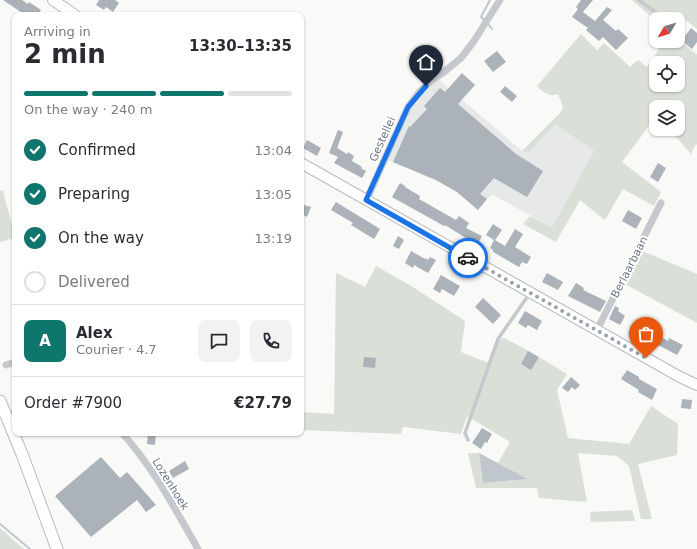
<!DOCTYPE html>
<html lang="en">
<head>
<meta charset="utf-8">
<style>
  body { margin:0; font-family:"DejaVu Sans",sans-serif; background:#f2f2f3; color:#2b2b33; height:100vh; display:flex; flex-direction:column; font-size:15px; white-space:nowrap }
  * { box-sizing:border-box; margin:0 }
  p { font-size:13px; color:#7c7c81 }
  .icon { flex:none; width:22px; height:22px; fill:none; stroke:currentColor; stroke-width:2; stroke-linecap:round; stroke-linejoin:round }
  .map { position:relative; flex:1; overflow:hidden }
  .side { position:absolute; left:12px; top:12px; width:292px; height:424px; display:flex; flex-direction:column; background:#fff; border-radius:8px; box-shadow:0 1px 3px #0004 }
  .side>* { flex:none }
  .needle { width:26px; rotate:232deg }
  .buttons { position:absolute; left:649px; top:12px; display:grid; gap:8px }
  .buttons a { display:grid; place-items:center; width:36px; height:36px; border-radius:8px; background:#fff; box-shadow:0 1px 3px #0004; font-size:20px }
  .pin { position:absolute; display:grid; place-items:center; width:34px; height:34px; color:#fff; margin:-41px -17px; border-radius:50% 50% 50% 0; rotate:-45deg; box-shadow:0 0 4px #0007 }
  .pin .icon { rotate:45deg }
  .courier { position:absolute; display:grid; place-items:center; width:40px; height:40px; margin:-20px; border:3px solid #1a73e8; border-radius:50%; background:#fff; color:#222; box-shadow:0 1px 5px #0007 }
  .summary em { font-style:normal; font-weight:600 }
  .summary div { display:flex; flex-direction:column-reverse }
  .summary { display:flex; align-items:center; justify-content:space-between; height:68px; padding:0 12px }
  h1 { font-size:26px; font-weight:600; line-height:30px }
  .bar { display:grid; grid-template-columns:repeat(4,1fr); gap:6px 4px; align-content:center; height:48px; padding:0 12px }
  .bar i { height:5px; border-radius:3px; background:#e1e1e2 }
  .bar .selected { background:#0f766e }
  .bar p { grid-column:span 4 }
  .line { display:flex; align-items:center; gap:10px; padding:0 12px; border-top:1px solid #e1e1e2 }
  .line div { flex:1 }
  .round { display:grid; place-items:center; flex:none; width:42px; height:42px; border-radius:8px; background:#f2f2f3 }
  ol { padding:0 12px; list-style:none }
  li { display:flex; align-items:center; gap:12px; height:44px }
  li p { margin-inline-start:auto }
  li .icon { padding:4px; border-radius:50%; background:#0f766e; color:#fff; stroke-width:4 }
  li:last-child { color:#7c7c81 }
  li i { width:22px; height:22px; border:2px solid #e1e1e2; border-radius:50% }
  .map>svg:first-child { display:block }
  .built { fill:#e7e8e8 }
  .green { fill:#dae0d8; fill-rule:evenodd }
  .water { fill:#bfc7cd }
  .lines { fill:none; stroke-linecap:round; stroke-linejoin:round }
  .stream { stroke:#bfc7cd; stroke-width:2 }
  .building { fill:#acb2b9 }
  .secondary-casing { stroke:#b7bbc1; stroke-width:12 }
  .primary-casing { stroke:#b8bcc0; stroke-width:13 }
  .lane { stroke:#c5c8cc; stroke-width:3.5 }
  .street { stroke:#c5c8cc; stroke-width:7 }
  .secondary { stroke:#fff; stroke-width:10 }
  .primary { stroke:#fff; stroke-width:11 }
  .done { stroke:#9ba4ae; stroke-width:4; stroke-dasharray:0 7.2 }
  .route { stroke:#1a73e8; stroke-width:5 }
  .labels { text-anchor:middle; stroke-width:4; stroke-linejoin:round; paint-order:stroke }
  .street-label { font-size:11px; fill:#697687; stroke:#fff }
</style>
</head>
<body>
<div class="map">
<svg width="697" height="549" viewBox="0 0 697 549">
  <rect width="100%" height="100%" fill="#f9f9f7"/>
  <polygon class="built" points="436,77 522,151 529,153 555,124 594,151 552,227 493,195 487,199 478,210 457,192 435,180 385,159 408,107"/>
  <g class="green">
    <polygon points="632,0 697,0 697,29 682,17 678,21 678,19 656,19 656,21"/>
    <path d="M 581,34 L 597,50 L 604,43 L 630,67 L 638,60 L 647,67 L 664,41 L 678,41 L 678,39 L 696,54 L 697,54 L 697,145 L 696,144 L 691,154 L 674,134 L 667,129 L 678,129 L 678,107 L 656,107 L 656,121 L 654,119 L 622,162 L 661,192 L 654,206 L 623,189 L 605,220 L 580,200 L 556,242 L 523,224 L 530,216 L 552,227 L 594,151 L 555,124 L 529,153 L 522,151 L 561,112 L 563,107 L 558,94 C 549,97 543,92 537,86 ZM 656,63 L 678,63 L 678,85 L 656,85 Z"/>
    <polygon points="3,190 15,238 0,242 0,191"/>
    <polygon points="640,250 697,274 697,323 623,283"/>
    <polygon points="376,266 413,287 465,321 461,352 489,363 498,339 504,338 529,351 567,374 557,390 568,438 629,444 651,406 678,424 677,455 638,464 652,519 641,519 629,466 617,456 578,453 587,502 539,498 537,488 476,488 468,453 479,453 483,483 527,479 498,463 510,442 467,416 461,434 403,427 401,434 301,430 301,412 334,414 336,273 365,287"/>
    <polygon points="632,510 635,521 591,522 590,512"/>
    <polygon points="0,528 24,549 0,549"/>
  </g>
  <polygon class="water" points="479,453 528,479 483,483"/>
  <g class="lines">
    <g class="stream">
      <polyline points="485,21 481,17 490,0"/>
      <polyline points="488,24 492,29"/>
      <polyline points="0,524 30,549"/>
    </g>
  </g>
  <g class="building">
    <polygon points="3,0 22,0 28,4 29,2 41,10 38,15 30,15 27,12 25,15"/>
    <polygon points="99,0 115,0 119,3 113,12 106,7 104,10 96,5"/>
    <polygon points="581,0 593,0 583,12 595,21 607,7 612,10 603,20 616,31 618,29 628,38 616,50 603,37 599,41 586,30 588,28 572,17 578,9 576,7"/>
    <polygon points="691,28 697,33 697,42 692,49 678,38 678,30 685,36"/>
    <polygon points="497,51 506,62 493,72 484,61"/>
    <polygon points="462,73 475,85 458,104 516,154 543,171 527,197 494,178 480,194 487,199 478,210 457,192 436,180 393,162 409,126 410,127 427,109 424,106 440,88 445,92"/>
    <polygon points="505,86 517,96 512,102 500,92"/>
    <polygon points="338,130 343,132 337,148 347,154 348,152 354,156 352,161 362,167 361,168 366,171 362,178 334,163 338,157 329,153"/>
    <polygon points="307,140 321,148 317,156 303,148"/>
    <polygon points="658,163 666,168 658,182 650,177"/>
    <polygon points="400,183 405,186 405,187 420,196 419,199 456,220 459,216 469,223 466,228 482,236 477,245 445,225 444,226 392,197"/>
    <polygon points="336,202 380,229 374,239 351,225 353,223 331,210"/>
    <polygon points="301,204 311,207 307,217 301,214"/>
    <polygon points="628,210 642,218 636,229 622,221"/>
    <polygon points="493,224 502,230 495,240 505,246 515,229 523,234 515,247 531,257 527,264 522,262 519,267 493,252 493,250 490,248 494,240 486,235"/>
    <polygon points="398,236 404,240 399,249 393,246"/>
    <polygon points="411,251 425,259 425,258 428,260 430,257 436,260 428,273 414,265 413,268 405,263"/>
    <polygon points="547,273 563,282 558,290 542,282"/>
    <polygon points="441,275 460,286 454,296 442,289 440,293 433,289"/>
    <polygon points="576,283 584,288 583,290 606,301 600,312 568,296"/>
    <polygon points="483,298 501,315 493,324 475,307"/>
    <polygon points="615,306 619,308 618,311 625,316 620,325 609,319"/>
    <polygon points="525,311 542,321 537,330 528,325 526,328 518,323"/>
    <polygon points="635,321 668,341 669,338 683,345 677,355 630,330"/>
    <polygon points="528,351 539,357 531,370 521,364"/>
    <polygon points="364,357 376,358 375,368 363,367"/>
    <polygon points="627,370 639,377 639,379 657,389 652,400 638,392 639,390 621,379"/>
    <polygon points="571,377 580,385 575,390 572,387 568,392 562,388"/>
    <polygon points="682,399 692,400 691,409 681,408"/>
    <polygon points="482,428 492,434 487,443 485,442 481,449 472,443"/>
    <polygon points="148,433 156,433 155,445 147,444"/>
    <polygon points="101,457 120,478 127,472 156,505 146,512 137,500 91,537 55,496"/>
    <polygon points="185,461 189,469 173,478 169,471"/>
  </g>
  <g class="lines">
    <defs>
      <g id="secondary">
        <polyline points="53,0 75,15"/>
        <polyline points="301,163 680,377 697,385"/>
      </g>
      <polyline id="primary" points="0,401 22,454 57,549"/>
    </defs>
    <use href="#secondary" class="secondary-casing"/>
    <use href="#primary" class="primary-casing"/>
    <g class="lane">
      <polyline points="639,0 665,19"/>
      <polyline points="678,26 679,26"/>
      <polyline points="468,440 465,433 498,339 530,293"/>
    </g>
    <g class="street">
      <polyline points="366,201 408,107 420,91 432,80 444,72 461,58 474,41 500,0"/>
      <polyline points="597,330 661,203"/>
      <polyline points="6,365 15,362"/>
      <path d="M 122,433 C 153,467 175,509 198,549"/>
    </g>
    <use href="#secondary" class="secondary"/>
    <use href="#primary" class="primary"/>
  </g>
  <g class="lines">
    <polyline class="done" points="468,258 646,358"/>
    <polyline class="route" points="426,86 408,107 366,200 468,258"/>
  </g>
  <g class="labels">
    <g class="street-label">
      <text transform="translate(382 139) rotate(-66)" y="4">Gestellei</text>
      <text transform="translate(629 267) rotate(-63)" y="4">Berlaarbaan</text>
      <text transform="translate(171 484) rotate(58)" y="4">Lozenhoek</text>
    </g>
  </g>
</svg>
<div class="buttons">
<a><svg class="needle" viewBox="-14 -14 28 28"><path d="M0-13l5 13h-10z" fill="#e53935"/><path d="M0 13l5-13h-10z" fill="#7c7c81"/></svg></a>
<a><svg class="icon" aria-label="locate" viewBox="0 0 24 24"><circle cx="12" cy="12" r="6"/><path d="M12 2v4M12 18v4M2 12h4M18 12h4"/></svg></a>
<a><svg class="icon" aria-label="layers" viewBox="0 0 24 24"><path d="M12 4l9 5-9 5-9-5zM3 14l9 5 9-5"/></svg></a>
</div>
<div class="pin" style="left:646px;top:358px;background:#ea580c"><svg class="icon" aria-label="bag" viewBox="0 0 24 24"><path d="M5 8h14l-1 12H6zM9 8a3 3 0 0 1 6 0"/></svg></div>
<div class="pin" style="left:426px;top:86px;background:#1f2937"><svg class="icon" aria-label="home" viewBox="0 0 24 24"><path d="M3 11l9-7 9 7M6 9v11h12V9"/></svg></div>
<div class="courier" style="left:468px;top:258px"><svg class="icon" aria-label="car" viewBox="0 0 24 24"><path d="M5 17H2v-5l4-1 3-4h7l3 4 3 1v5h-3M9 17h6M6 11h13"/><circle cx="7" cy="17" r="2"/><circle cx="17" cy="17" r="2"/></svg></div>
<section class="side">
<div class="summary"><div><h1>2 min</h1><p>Arriving in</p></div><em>13:30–13:35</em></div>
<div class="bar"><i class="selected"></i><i class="selected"></i><i class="selected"></i><i></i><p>On the way · 240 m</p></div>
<ol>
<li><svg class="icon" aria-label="check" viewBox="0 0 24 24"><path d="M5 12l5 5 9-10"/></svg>Confirmed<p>13:04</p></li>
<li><svg class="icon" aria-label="check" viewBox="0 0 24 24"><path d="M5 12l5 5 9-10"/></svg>Preparing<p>13:05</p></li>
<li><svg class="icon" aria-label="check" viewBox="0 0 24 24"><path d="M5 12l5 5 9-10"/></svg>On the way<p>13:19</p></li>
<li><i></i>Delivered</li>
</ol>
<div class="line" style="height:72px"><b class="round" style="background:#0f766e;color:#fff">A</b><div><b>Alex</b><p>Courier · 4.7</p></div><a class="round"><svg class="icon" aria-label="chat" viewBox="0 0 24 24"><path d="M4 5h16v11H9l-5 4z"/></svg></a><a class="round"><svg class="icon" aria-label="phone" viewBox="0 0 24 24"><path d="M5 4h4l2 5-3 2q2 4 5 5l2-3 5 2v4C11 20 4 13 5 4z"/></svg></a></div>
<div class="line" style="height:52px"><div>Order #7900</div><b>€27.79</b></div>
</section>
</div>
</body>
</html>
